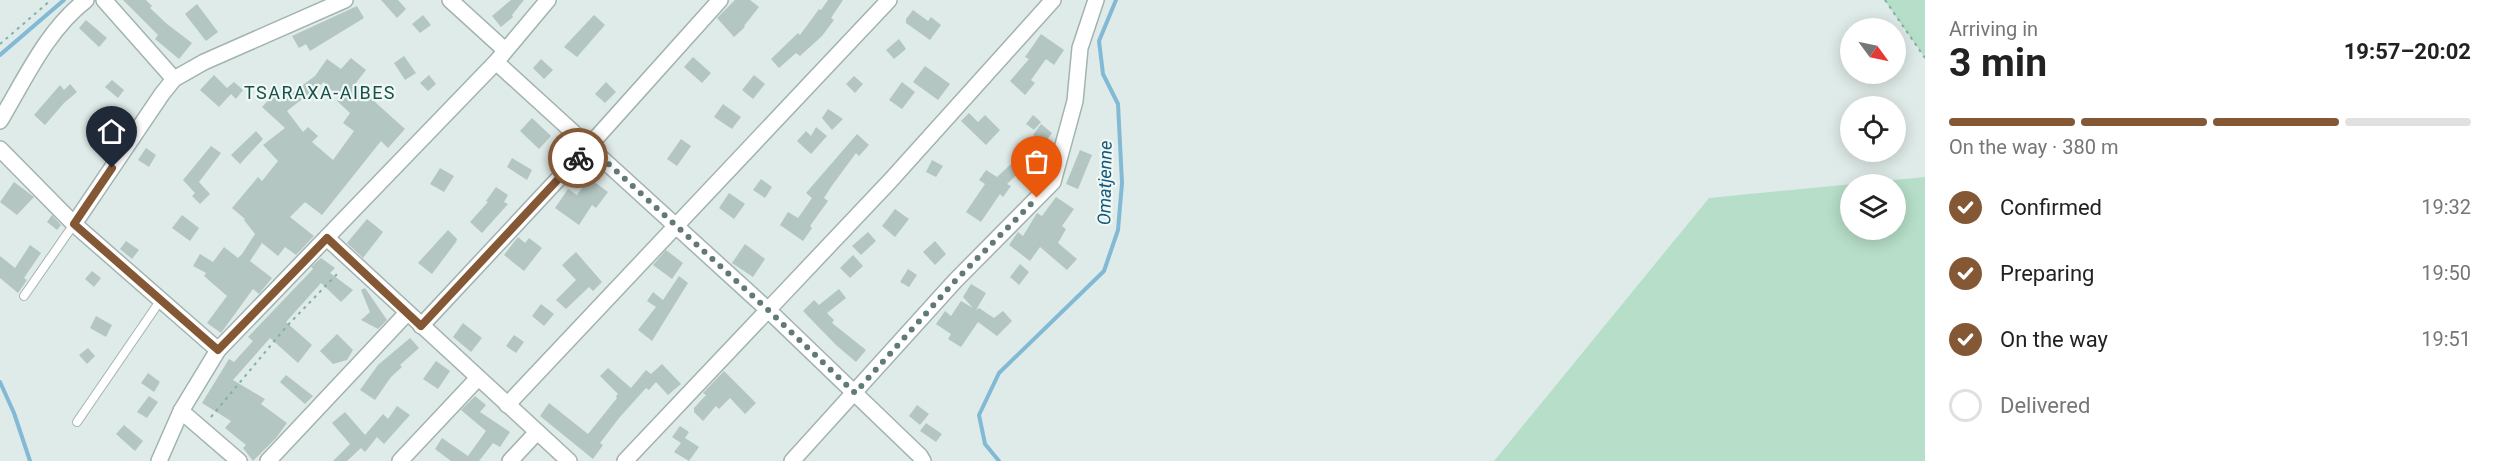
<!DOCTYPE html>
<html lang="en">
<head>
<meta charset="utf-8">
<style>
  body { margin:0; font-family:Roboto,sans-serif; background:#f6f6f6; color:#222; height:100vh; display:flex; flex-direction:column; font-size:22px; white-space:nowrap }
  * { box-sizing:border-box; margin:0 }
  p { font-size:20px; color:#767676 }
  .icon { flex:none; width:33px; height:33px; fill:none; stroke:currentColor; stroke-width:2; stroke-linecap:round; stroke-linejoin:round }
  .map { position:relative; flex:1; overflow:hidden }
  .drawer { display:flex; flex-direction:column; background:#fff; width:570px }
  .drawer>* { flex:none }
  .needle { width:39px; rotate:123deg }
  .tools { position:absolute; left:1840px; top:18px; display:grid; gap:12px }
  .tools a { display:grid; place-items:center; width:66px; height:66px; border-radius:50%; background:#fff; box-shadow:0 3px 15px #0003; font-size:30px }
  .pin { position:absolute; display:grid; place-items:center; width:51px; height:51px; color:#fff; margin:-62px -26px; border-radius:50% 50% 50% 0; rotate:-45deg; box-shadow:0 0 6px #0007 }
  .pin .icon { rotate:45deg }
  .courier { position:absolute; display:grid; place-items:center; width:60px; height:60px; margin:-30px; border:4px solid #845735; border-radius:50%; background:#fff; color:#222; box-shadow:0 2px 8px #0007 }
  .overview em { font-style:normal; font-weight:700 }
  .overview div { display:flex; flex-direction:column-reverse }
  .overview { display:flex; align-items:center; justify-content:space-between; height:102px; padding:0 24px }
  h1 { font-size:39px; font-weight:700; line-height:45px }
  .bar { display:grid; grid-template-columns:repeat(4,1fr); gap:9px 6px; align-content:center; height:72px; padding:0 24px }
  .bar i { height:8px; border-radius:4px; background:#e0e0e0 }
  .bar .active { background:#845735 }
  .bar p { grid-column:span 4 }
  ol { padding:0 24px; list-style:none }
  li { display:flex; align-items:center; gap:18px; height:66px }
  li p { margin-inline-start:auto }
  li .icon { padding:6px; border-radius:50%; background:#845735; color:#fff; stroke-width:4 }
  li:last-child { color:#767676 }
  li i { width:33px; height:33px; border:3px solid #e0e0e0; border-radius:50% }
  main { display:flex; flex:1; min-height:0 }
  .map>svg:first-child { display:block }
  .green { fill:#b6dec8; fill-rule:evenodd }
  .lines { fill:none; stroke-linecap:round; stroke-linejoin:round }
  .stream { stroke:#82b9d5; stroke-width:4 }
  .building { fill:#b4c6c2; fill-rule:evenodd }
  .service-casing { stroke:#a2b3b0; stroke-width:10 }
  .minor-casing { stroke:#a2b3b0; stroke-width:18 }
  .path { stroke:#7db1aa; stroke-width:2; stroke-dasharray:3 4.5; stroke-linecap:butt }
  .service { stroke:#fff; stroke-width:8 }
  .minor { stroke:#fff; stroke-width:15 }
  .done { stroke:#627a77; stroke-width:6; stroke-dasharray:0 10.8 }
  .route { stroke:#845735; stroke-width:8 }
  .labels { text-anchor:middle; stroke-width:4.5; stroke-linejoin:round; paint-order:stroke }
  .neighbourhood-label { font-size:18px; letter-spacing:1.5px; fill:#19504c; stroke:#eff8f5 }
  .water-label { font-size:18px; font-style:italic; fill:#15587c; stroke:#eff8f5 }
</style>
</head>
<body>
<main>
<div class="map">
<svg width="1925" height="461" viewBox="0 0 1925 461">
  <rect width="100%" height="100%" fill="#dfebe8"/>
  <g class="green">
    <polygon points="1885,0 1925,0 1925,58 1888,5"/>
    <path d="M 1925,177 L 1925,461 L 1494,461 L 1709,198 ZM 1851,184 L 1896,184 L 1896,230 L 1851,230 Z"/>
  </g>
  <g class="lines">
    <g class="stream">
      <polyline points="0,55 64,0"/>
      <polyline points="0,382 14,413 30,461"/>
      <polyline points="999,461 985,444 979,415 999,373 1104,271 1118,230 1122,183 1118,104 1103,74 1099,41 1116,0"/>
    </g>
  </g>
  <g class="building">
    <polygon points="123,0 146,0 152,6 150,8 167,24 192,43 179,59 155,39 158,35"/>
    <polygon points="381,0 398,0 406,9 397,18"/>
    <polygon points="511,0 524,0 512,15 513,17 501,27 492,16"/>
    <polygon points="735,0 750,0 759,7 744,26 745,27 734,37 717,18"/>
    <polygon points="828,0 843,0 831,18 834,20 822,36 800,56 796,53 779,68 771,59 798,33 800,35 819,9 821,10"/>
    <polygon points="197,4 218,32 206,41 185,14"/>
    <polygon points="357,6 364,18 310,51 306,44 299,48 292,36"/>
    <polygon points="913,10 928,21 931,17 941,25 930,40 906,23 906,19"/>
    <polygon points="423,15 431,25 420,33 412,24"/>
    <polygon points="594,15 605,25 577,57 564,47"/>
    <polygon points="86,20 107,38 99,47 79,28"/>
    <polygon points="1041,34 1064,50 1054,65 1046,59 1031,80 1035,83 1025,95 1010,81 1029,59 1025,57"/>
    <polygon points="899,39 906,49 894,59 886,50"/>
    <polygon points="404,56 416,73 405,80 394,63"/>
    <polygon points="693,57 711,73 702,83 684,67"/>
    <path d="M 351,58 L 366,70 L 355,84 L 377,99 L 375,102 L 405,129 L 388,148 L 381,141 L 322,215 L 305,202 L 290,217 L 314,236 L 296,255 L 285,247 L 278,256 L 262,243 L 250,261 L 272,278 L 259,294 L 253,289 L 221,333 L 207,323 L 227,296 L 204,276 L 206,273 L 193,266 L 200,254 L 213,262 L 224,247 L 238,258 L 242,254 L 255,234 L 244,220 L 245,219 L 232,208 L 258,177 L 262,181 L 278,161 L 263,145 L 285,128 L 262,107 L 273,95 L 280,102 L 315,76 L 327,59 L 341,69 ZM 324,82 L 339,98 L 337,101 L 350,113 L 343,123 L 354,131 L 333,160 L 312,142 L 318,136 L 308,127 L 303,132 L 287,111 Z"/>
    <polygon points="541,59 553,70 544,79 533,68"/>
    <polygon points="925,66 950,84 938,100 913,82"/>
    <polygon points="214,75 227,88 234,82 243,90 236,99 231,94 219,107 200,90"/>
    <polygon points="429,75 436,84 428,91 420,83"/>
    <polygon points="754,75 765,84 753,99 742,90"/>
    <polygon points="854,76 863,84 855,93 846,84"/>
    <polygon points="112,80 124,90 118,98 105,87"/>
    <polygon points="606,82 616,92 605,103 595,94"/>
    <polygon points="902,82 915,92 902,109 889,100"/>
    <polygon points="70,84 77,92 64,103 45,125 34,115 60,85 64,90"/>
    <polygon points="723,104 741,117 732,129 714,117"/>
    <polygon points="828,109 843,119 832,130 822,118"/>
    <polygon points="969,113 978,122 985,115 1000,130 986,145 961,121"/>
    <polygon points="1033,115 1041,122 1034,130 1026,124"/>
    <polygon points="532,118 551,136 539,149 520,131"/>
    <polygon points="1041,124 1052,133 1044,144 1033,135"/>
    <polygon points="816,127 827,136 811,154 797,141 806,131 811,136"/>
    <polygon points="256,131 263,139 240,164 231,155"/>
    <polygon points="857,134 869,145 859,156 856,153 831,187 824,198 828,201 810,226 812,228 803,241 780,225 788,212 798,218 812,198 806,193"/>
    <polygon points="681,139 691,146 677,166 667,159"/>
    <polygon points="211,146 221,153 199,182 210,194 200,204 192,196 195,193 183,180"/>
    <polygon points="146,148 156,155 149,167 138,160"/>
    <polygon points="1080,150 1092,155 1078,189 1066,184"/>
    <polygon points="512,158 532,170 527,180 507,167"/>
    <polygon points="932,160 943,166 936,177 926,172"/>
    <polygon points="1011,164 1021,171 1007,184 1011,186 1003,197 1000,194 981,222 966,212 985,184 979,180 986,170 997,177"/>
    <polygon points="440,168 454,176 444,192 430,184"/>
    <polygon points="589,178 608,192 596,208 592,205 579,225 555,208 568,189 577,195"/>
    <polygon points="761,179 772,187 765,198 753,190"/>
    <polygon points="14,182 34,197 17,215 0,202"/>
    <polygon points="496,187 508,195 504,202 508,204 482,233 470,222 488,202 486,201"/>
    <polygon points="729,193 745,204 734,219 719,208"/>
    <polygon points="1056,197 1074,209 1062,226 1066,229 1058,243 1077,259 1067,270 1040,247 1030,261 1009,245 1018,232 1023,236 1037,213 1042,216"/>
    <polygon points="895,209 909,219 895,237 882,226"/>
    <polygon points="52,215 61,225 57,230 47,222"/>
    <polygon points="182,215 199,228 190,241 172,228"/>
    <polygon points="367,219 383,232 363,258 347,243"/>
    <polygon points="448,230 457,239 456,242 432,274 418,263"/>
    <polygon points="868,232 876,241 861,255 852,246"/>
    <polygon points="518,237 525,243 529,238 542,248 524,271 504,255"/>
    <polygon points="126,241 139,250 132,259 120,249"/>
    <polygon points="935,241 946,254 935,265 923,252"/>
    <polygon points="745,244 765,259 753,277 732,263"/>
    <polygon points="30,245 41,253 24,278 27,280 18,293 0,278 0,256 15,268"/>
    <polygon points="666,250 683,263 672,279 653,265"/>
    <polygon points="576,252 602,282 593,291 589,287 566,309 556,300 576,280 562,265"/>
    <polygon points="853,255 863,266 850,278 840,268"/>
    <polygon points="321,258 335,268 330,273 353,290 341,302 321,283 286,322 312,345 298,363 270,338 233,380 265,399 261,404 287,423 276,438 253,461 243,448 246,445 225,428 231,421 202,403 229,359 234,362 253,341 248,337 313,269 311,267"/>
    <polygon points="1020,264 1029,272 1019,285 1010,277"/>
    <polygon points="908,269 917,275 909,287 900,282"/>
    <polygon points="92,271 101,278 94,287 85,279"/>
    <polygon points="679,276 688,283 652,341 638,330 656,307 647,301 653,292 663,300"/>
    <polygon points="971,284 986,293 976,310 979,308 994,318 1003,311 1012,321 997,336 978,322 961,347 948,339 951,334 936,324 945,311 951,316 961,301 973,308 963,297"/>
    <polygon points="365,288 387,320 378,329 361,320 370,312 361,290"/>
    <polygon points="839,289 846,298 827,313 834,320 832,323 866,350 856,362 836,345 803,311 814,300 819,305"/>
    <polygon points="541,304 554,314 544,326 532,316"/>
    <polygon points="96,316 112,325 106,337 90,328"/>
    <polygon points="463,323 482,338 471,352 453,337"/>
    <polygon points="337,334 353,350 347,360 333,364 320,351"/>
    <polygon points="514,335 524,342 516,353 506,346"/>
    <polygon points="410,338 419,348 400,365 402,367 391,377 375,400 360,390 378,365"/>
    <polygon points="88,348 95,356 87,364 79,355"/>
    <polygon points="436,361 450,371 438,389 423,379"/>
    <polygon points="662,364 681,384 668,395 656,382 649,390 646,388 619,418 600,443 603,445 593,459 540,416 549,403 588,434 617,398 616,396 618,394 600,376 608,368 631,388 646,370 651,374"/>
    <polygon points="724,371 756,403 745,414 730,398 719,409 716,406 703,421 694,412 694,408 706,395 703,393"/>
    <polygon points="148,373 160,382 154,392 141,383"/>
    <polygon points="286,375 313,396 305,404 280,382"/>
    <polygon points="149,396 158,402 147,418 137,412"/>
    <polygon points="475,396 486,405 480,412 510,432 500,447 493,443 479,461 451,461 435,449 442,438 468,456 486,431 461,410"/>
    <polygon points="917,405 929,414 920,425 909,416"/>
    <polygon points="397,406 410,415 384,444 377,437 365,452 361,448 347,461 333,461 350,444 332,423 345,412 365,435 383,414 388,419"/>
    <polygon points="926,423 942,434 936,442 920,431"/>
    <polygon points="124,425 143,441 135,451 116,434"/>
    <polygon points="680,426 689,432 685,438 699,447 689,461 674,452 681,443 672,437"/>
  </g>
  <g class="lines">
    <defs>
      <g id="service">
        <polyline points="24,296 74,224"/>
        <polyline points="77,422 160,301"/>
      </g>
      <g id="minor">
        <polyline points="104,0 174,79"/>
        <polyline points="450,0 505,50"/>
        <polyline points="496,62 767,309 920,456 923,461"/>
        <path d="M 0,121 C 25,79 47,30 86,0"/>
        <polyline points="0,149 74,224 218,350"/>
        <polyline points="74,224 162,94 174,79 204,62 345,0"/>
        <polyline points="327,238 569,461"/>
        <polyline points="421,326 589,146 720,0"/>
        <polyline points="507,405 889,0"/>
        <polyline points="181,411 239,461"/>
        <polyline points="159,461 181,411 218,350 496,62 548,0"/>
        <polyline points="268,461 407,313"/>
        <polyline points="400,461 478,378"/>
        <polyline points="510,461 537,432"/>
        <polyline points="625,461 890,181 1053,0"/>
        <polyline points="792,461 955,281 1053,182 1075,101 1080,48 1096,0"/>
      </g>
    </defs>
    <use href="#service" class="service-casing"/>
    <use href="#minor" class="minor-casing"/>
    <g class="path">
      <polyline points="1885,0 1925,58"/>
      <polyline points="0,44 51,0"/>
      <polyline points="211,417 286,327 340,271"/>
    </g>
    <use href="#service" class="service"/>
    <use href="#minor" class="minor"/>
  </g>
  <g class="lines">
    <polyline class="done" points="578,158 589,146 767,309 855,393 955,281 1037,198"/>
    <polyline class="route" points="112,168 74,224 218,350 327,238 421,326 578,158"/>
  </g>
  <g class="labels">
    <g class="neighbourhood-label">
      <text x="320" y="99">TSARAXA-AIBES</text>
    </g>
    <g class="water-label">
      <text transform="translate(1105 183) rotate(-89)" y="6">Omatjenne</text>
    </g>
  </g>
</svg>
<div class="tools">
<a><svg class="needle" viewBox="-14 -14 28 28"><path d="M0-13l5 13h-10z" fill="#e53935"/><path d="M0 13l5-13h-10z" fill="#767676"/></svg></a>
<a><svg class="icon" aria-label="locate" viewBox="0 0 24 24"><circle cx="12" cy="12" r="6"/><path d="M12 2v4M12 18v4M2 12h4M18 12h4"/></svg></a>
<a><svg class="icon" aria-label="layers" viewBox="0 0 24 24"><path d="M12 4l9 5-9 5-9-5zM3 14l9 5 9-5"/></svg></a>
</div>
<div class="pin" style="left:1037px;top:198px;background:#ea580c"><svg class="icon" aria-label="bag" viewBox="0 0 24 24"><path d="M5 8h14l-1 12H6zM9 8a3 3 0 0 1 6 0"/></svg></div>
<div class="pin" style="left:112px;top:168px;background:#1f2937"><svg class="icon" aria-label="home" viewBox="0 0 24 24"><path d="M3 11l9-7 9 7M6 9v11h12V9"/></svg></div>
<div class="courier" style="left:578px;top:158px"><svg class="icon" aria-label="bike" viewBox="0 0 24 24"><circle cx="6" cy="16" r="4"/><circle cx="18" cy="16" r="4"/><path d="M6 16l4-8h5l3 8M10 8l3 8H6M13 5h3"/></svg></div>
</div>
<section class="drawer">
<div class="overview"><div><h1>3 min</h1><p>Arriving in</p></div><em>19:57–20:02</em></div>
<div class="bar"><i class="active"></i><i class="active"></i><i class="active"></i><i></i><p>On the way · 380 m</p></div>
<ol>
<li><svg class="icon" aria-label="check" viewBox="0 0 24 24"><path d="M5 12l5 5 9-10"/></svg>Confirmed<p>19:32</p></li>
<li><svg class="icon" aria-label="check" viewBox="0 0 24 24"><path d="M5 12l5 5 9-10"/></svg>Preparing<p>19:50</p></li>
<li><svg class="icon" aria-label="check" viewBox="0 0 24 24"><path d="M5 12l5 5 9-10"/></svg>On the way<p>19:51</p></li>
<li><i></i>Delivered</li>
</ol>
</section>
</main>
</body>
</html>
